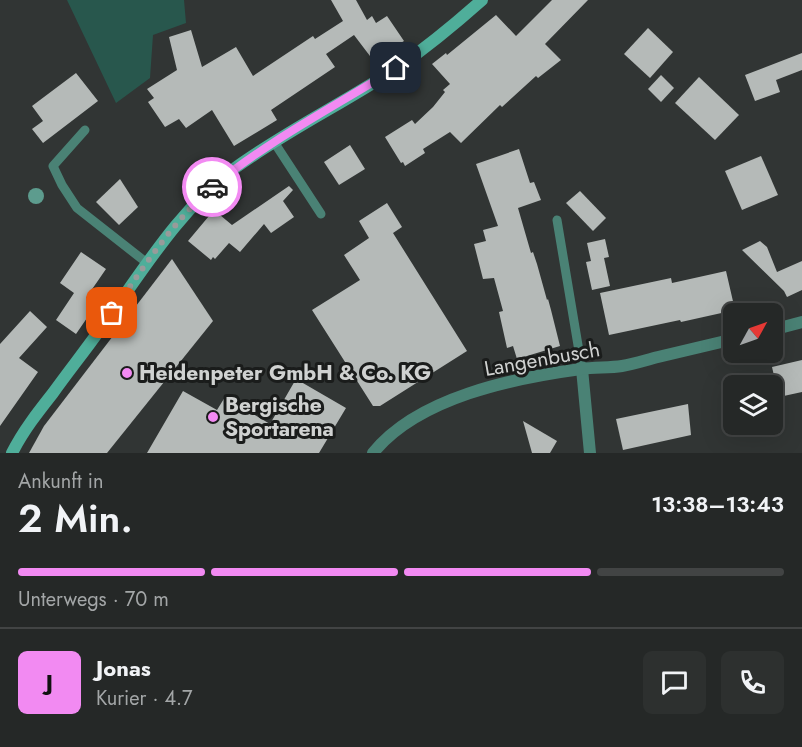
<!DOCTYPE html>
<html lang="de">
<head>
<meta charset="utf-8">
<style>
  body { margin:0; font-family:Jost,sans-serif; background:#2d302f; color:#f1f3f6; height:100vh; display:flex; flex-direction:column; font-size:22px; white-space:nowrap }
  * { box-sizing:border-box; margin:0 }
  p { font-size:20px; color:#a3a6a7 }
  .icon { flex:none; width:33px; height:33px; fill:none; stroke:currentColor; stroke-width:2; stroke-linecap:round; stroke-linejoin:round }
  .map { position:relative; height:453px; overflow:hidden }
  .sheet { display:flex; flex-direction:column; background:#252827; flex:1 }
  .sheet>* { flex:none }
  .needle { width:39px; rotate:50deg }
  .tools { position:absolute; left:723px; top:303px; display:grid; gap:12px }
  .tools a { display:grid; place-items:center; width:60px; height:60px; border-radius:9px; background:#252827; box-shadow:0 6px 24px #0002,0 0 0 2px #424444; font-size:30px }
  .pin { position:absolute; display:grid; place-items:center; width:51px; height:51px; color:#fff; margin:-26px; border-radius:12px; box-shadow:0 3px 9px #0006 }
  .courier { position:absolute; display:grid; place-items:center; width:60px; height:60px; margin:-30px; border:4px solid #f28af2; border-radius:50%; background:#fff; color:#222; box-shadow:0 2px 8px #0007 }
  .headline em { font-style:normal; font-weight:600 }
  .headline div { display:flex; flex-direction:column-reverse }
  .headline { display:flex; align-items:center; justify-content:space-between; height:102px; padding:0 18px }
  h1 { font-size:39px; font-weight:600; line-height:45px }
  .bar { display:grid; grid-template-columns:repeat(4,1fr); gap:9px 6px; align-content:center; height:72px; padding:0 18px }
  .bar i { height:8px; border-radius:4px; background:#424444 }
  .bar .current { background:#f28af2 }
  .bar p { grid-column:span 4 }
  .line { display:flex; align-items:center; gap:15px; padding:0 18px; border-top:2px solid #424444 }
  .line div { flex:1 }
  .round { display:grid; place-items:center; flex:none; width:63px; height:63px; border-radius:9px; background:#2d302f }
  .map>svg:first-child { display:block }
  .green { fill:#28574d }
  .building { fill:#b5bab8 }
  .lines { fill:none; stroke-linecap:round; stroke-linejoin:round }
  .lane { stroke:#4a8275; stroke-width:9 }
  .street { stroke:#4a8275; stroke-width:12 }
  .secondary { stroke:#4fae9a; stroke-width:12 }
  .tree { fill:#5d9c8e }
  .done { stroke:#989b9a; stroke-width:6; stroke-dasharray:0 10.8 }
  .route { stroke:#f28af2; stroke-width:8 }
  .poi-dot { fill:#f28af2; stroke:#1a1c1b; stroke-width:2 }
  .labels { text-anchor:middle; stroke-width:6; stroke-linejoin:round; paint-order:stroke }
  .street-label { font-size:21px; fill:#d0d2d1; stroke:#1a1c1b }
  .poi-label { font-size:21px; font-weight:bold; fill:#d0d2d1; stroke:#1a1c1b; text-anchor:start }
</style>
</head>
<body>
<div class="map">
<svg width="802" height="453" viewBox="0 0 802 453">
  <rect width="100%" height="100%" fill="#313534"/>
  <polygon class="green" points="67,0 184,0 186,23 153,35 150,78 116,103"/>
  <g class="building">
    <polygon points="331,0 356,0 367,20 372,16 376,23 387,16 404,41 373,60 354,35 326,54 335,67 271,110 277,120 234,146 212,110 186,128 179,119 165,127 148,102 154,98 147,89 177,70 169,37 191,30 202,67 236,47 253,76 313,36 315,39 343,21"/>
    <polygon points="552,0 588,0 545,44 561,60 538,78 536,76 502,107 500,105 461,143 450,132 423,149 425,153 405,166 403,162 401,163 385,137 412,120 415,124 433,107 445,92 443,90 450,84 432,64 446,53 447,55 496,15 516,36"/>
    <polygon points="648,28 673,52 650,78 624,54"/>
    <polygon points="802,53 802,70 776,80 780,92 755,101 745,75"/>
    <polygon points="76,73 98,101 43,143 32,129 43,121 32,106"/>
    <polygon points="661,75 674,88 661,102 648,89"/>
    <polygon points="699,77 739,115 715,140 675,103"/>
    <polygon points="350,145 365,169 339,185 324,162"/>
    <polygon points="519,149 530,183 534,182 541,200 518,208 531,253 533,252 537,264 547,300 548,299 551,310 560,346 517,359 513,346 507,348 499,312 503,311 494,278 483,279 474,244 486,241 483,230 498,226 476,164"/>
    <polygon points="761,156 778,195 742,210 725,171"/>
    <polygon points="120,179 138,207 119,225 96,202"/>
    <polygon points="289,186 293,190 283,201 294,217 271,233 264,224 240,252 229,243 215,259 213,257 211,260 188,241 214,210 232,225"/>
    <polygon points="580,191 606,218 593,231 566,203"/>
    <polygon points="387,203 402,227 393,233 467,351 380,406 373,406 312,310 360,280 344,255 369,238 359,221"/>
    <polygon points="605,239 609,257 604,258 610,286 592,290 586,262 591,261 587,243"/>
    <polygon points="760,241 767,247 777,272 802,261 802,290 787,297 784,291 742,250"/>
    <polygon points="81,252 106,269 86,298 96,305 76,334 56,320 74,293 60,283"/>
    <polygon points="172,259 213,321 107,453 29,453 44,426"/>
    <polygon points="726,271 735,310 681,322 680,320 609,335 600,293 671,278 672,283"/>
    <polygon points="30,311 47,327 19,358 38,372 0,426 0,344"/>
    <polygon points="802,360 802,392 779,397 772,367"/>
    <polygon points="296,379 346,408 319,453 147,453 183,391 217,410 225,397 270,424"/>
    <polygon points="688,404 691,435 623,450 616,419"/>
    <polygon points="523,421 557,441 550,453 532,453"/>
  </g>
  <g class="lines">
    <g class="lane">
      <polyline points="85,130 53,166 62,185 77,208 147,263"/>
      <polyline points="274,142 321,214"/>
      <polyline points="557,220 582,369"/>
    </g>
    <g class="street">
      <polyline points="772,330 802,322"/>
      <polyline points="582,369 590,453"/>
      <path d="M 373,453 C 418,397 514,378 581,369 C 595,367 609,368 622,366 C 634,364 646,360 658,357 C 683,351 708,345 734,339"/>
    </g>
    <path class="secondary" d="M 12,453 C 23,431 38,412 53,393 C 68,372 84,352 99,331 C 141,274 177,211 235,168 C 286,131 344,103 397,68 C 427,47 455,24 482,0"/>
  </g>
  <circle class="tree" cx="36" cy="196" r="8"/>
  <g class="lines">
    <path class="done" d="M 112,313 C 142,269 172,223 212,187"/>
    <path class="route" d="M 212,187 C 269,140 334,107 396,68"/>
  </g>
  <g class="poi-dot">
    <circle cx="127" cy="373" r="6"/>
    <circle cx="213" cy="417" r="6"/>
  </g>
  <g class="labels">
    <g class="street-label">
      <text transform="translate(542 359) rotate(-10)" y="7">Langenbusch</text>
    </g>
    <g class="poi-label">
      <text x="139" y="380">Heidenpeter GmbH &amp; Co. KG</text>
      <text x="225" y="412">Bergische<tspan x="225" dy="24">Sportarena</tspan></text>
    </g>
  </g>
</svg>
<div class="tools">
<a><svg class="needle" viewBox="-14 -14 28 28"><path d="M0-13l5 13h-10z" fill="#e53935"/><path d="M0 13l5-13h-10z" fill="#a3a6a7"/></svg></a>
<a><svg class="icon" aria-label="layers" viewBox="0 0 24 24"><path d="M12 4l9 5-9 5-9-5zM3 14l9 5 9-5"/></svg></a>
</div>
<div class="pin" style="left:112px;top:313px;background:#ea580c"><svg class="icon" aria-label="bag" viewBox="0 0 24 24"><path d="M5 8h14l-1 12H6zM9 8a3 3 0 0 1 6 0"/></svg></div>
<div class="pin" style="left:396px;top:68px;background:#1f2937"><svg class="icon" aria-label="home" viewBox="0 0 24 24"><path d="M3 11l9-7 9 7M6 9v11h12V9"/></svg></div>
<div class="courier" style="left:212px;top:187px"><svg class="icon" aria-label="car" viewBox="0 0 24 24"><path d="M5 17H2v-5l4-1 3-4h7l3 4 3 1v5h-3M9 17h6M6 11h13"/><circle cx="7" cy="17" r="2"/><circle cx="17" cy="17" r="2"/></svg></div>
</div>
<section class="sheet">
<div class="headline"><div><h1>2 Min.</h1><p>Ankunft in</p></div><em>13:38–13:43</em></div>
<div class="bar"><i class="current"></i><i class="current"></i><i class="current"></i><i></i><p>Unterwegs · 70 m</p></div>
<div class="line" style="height:108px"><b class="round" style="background:#f28af2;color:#111">J</b><div><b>Jonas</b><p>Kurier · 4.7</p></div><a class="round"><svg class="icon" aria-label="chat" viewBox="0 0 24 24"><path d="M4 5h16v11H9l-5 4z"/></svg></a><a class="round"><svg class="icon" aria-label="phone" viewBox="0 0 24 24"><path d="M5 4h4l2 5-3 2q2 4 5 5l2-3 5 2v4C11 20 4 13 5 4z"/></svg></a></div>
</section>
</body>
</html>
